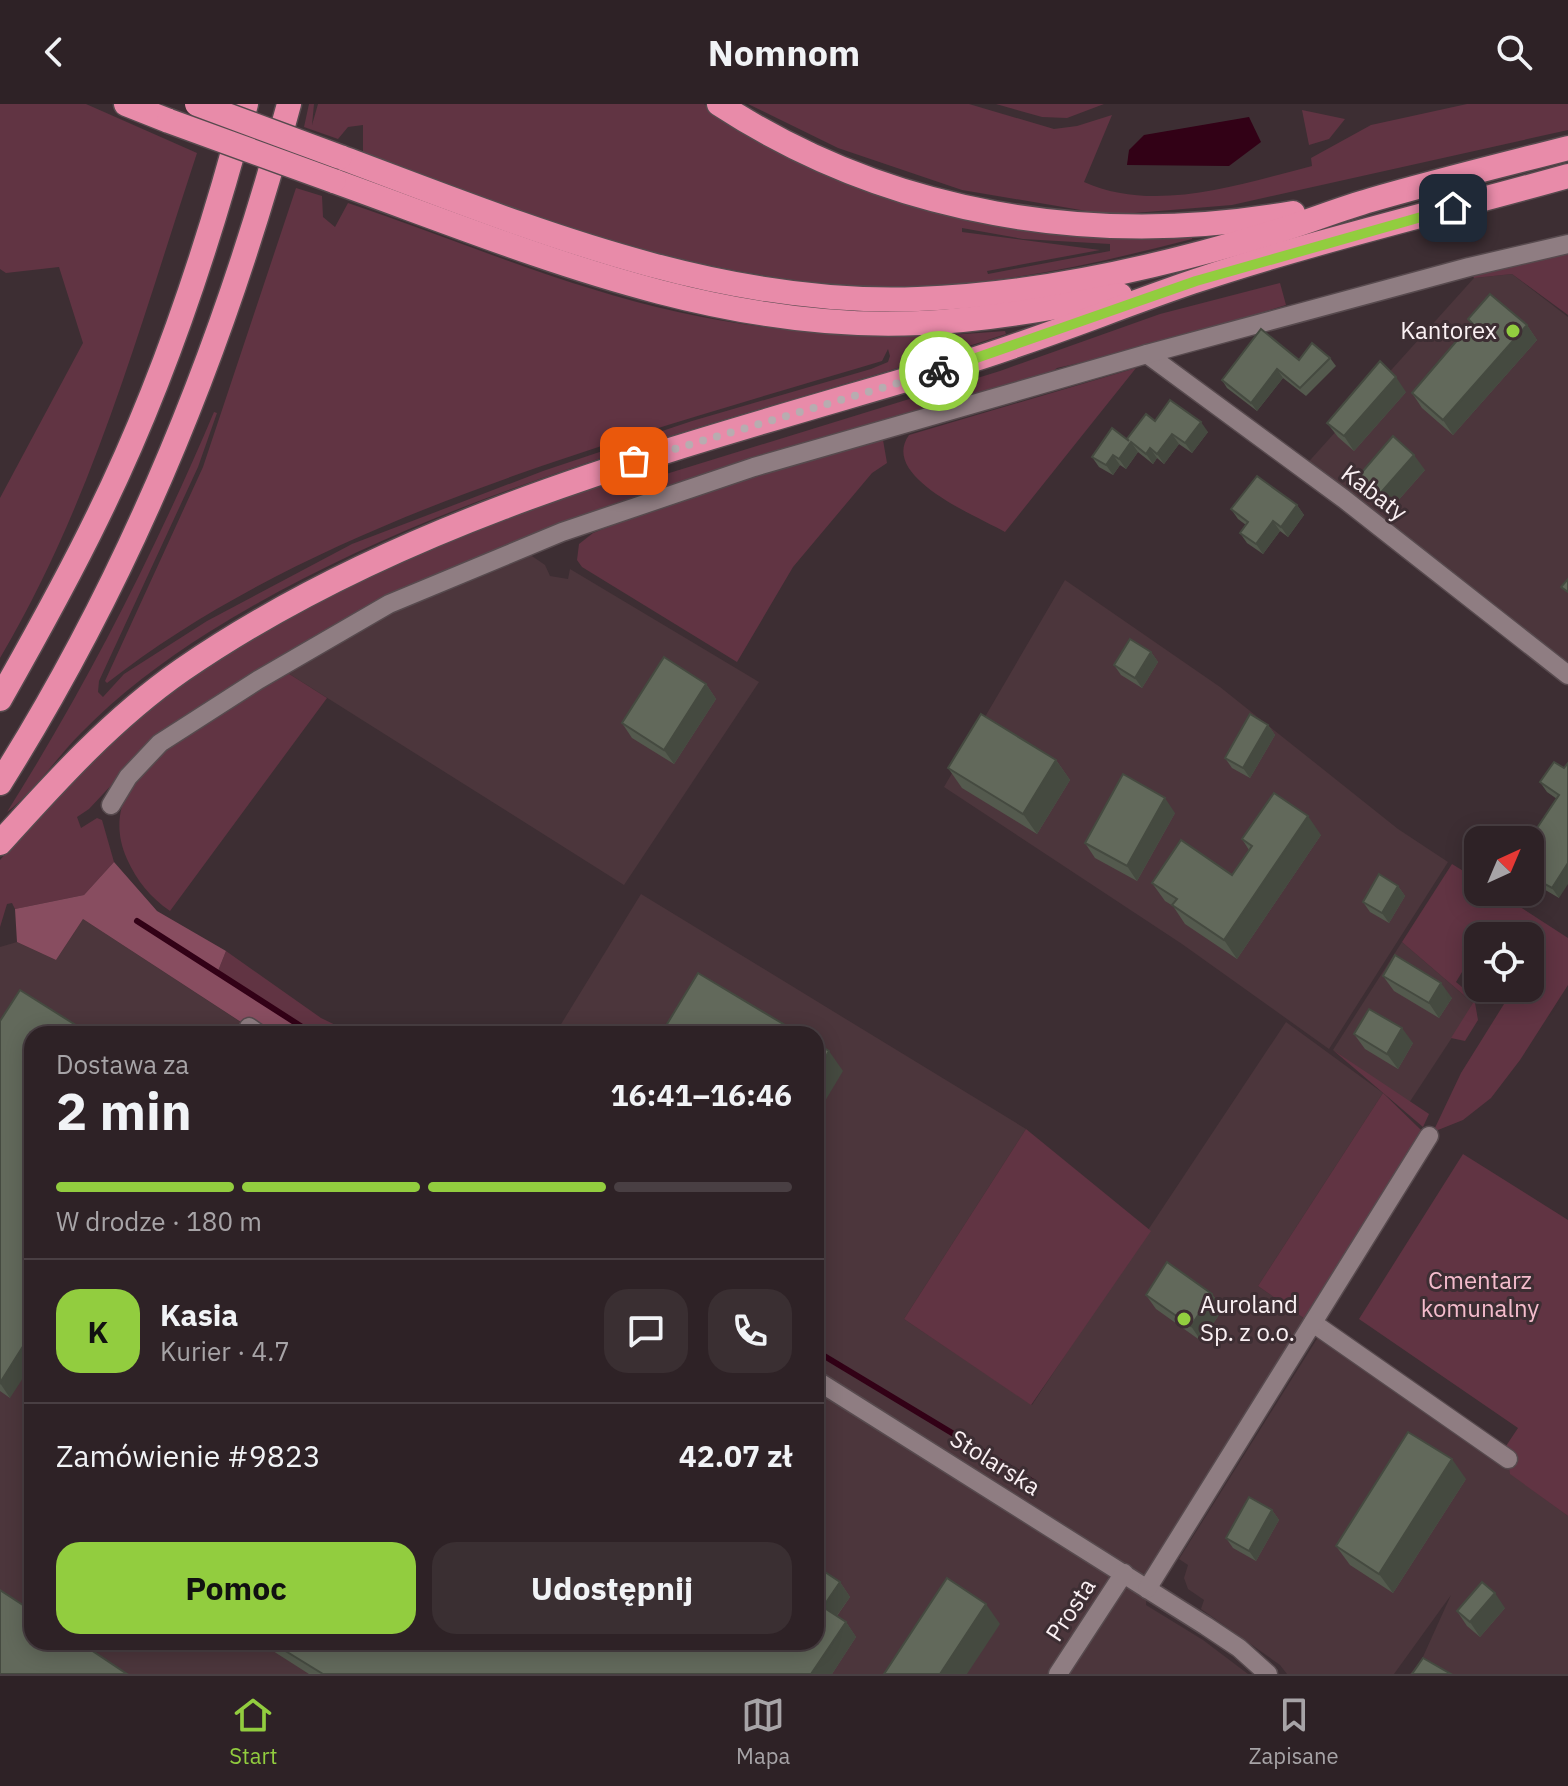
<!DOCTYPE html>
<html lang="pl">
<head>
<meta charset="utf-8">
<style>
  body { margin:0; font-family:"IBM Plex Sans",sans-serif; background:#3a2f32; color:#f1f3f6; height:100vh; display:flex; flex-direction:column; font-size:30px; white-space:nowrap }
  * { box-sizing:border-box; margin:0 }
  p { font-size:26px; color:#a7a4a7 }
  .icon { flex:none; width:44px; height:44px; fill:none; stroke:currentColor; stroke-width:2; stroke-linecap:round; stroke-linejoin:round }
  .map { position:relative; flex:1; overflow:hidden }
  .side { position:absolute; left:24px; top:922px; width:800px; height:624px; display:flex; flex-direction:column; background:#2e2226; border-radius:24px; box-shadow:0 4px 20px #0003,0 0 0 2px #493f43 }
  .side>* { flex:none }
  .needle { width:52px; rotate:44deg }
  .buttons { position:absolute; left:1464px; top:722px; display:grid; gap:16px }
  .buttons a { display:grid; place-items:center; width:80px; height:80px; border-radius:16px; background:#2e2226; box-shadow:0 4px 20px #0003,0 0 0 2px #493f43; font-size:40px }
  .pin { position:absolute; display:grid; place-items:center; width:68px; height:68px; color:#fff; margin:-34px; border-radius:16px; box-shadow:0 4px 12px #0006 }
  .courier { position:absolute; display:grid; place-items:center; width:80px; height:80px; margin:-40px; border:6px solid #92cd3f; border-radius:50%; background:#fff; color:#222; box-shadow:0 2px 10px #0007 }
  .summary em { font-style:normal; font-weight:800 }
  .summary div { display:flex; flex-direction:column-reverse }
  .summary { display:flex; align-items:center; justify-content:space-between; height:136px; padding:0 32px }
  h1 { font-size:52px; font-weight:800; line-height:60px }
  .bar { display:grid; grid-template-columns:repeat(4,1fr); gap:12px 8px; align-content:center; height:96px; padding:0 32px }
  .bar i { height:10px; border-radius:6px; background:#493f43 }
  .bar .on { background:#92cd3f }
  .bar p { grid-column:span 4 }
  .line { display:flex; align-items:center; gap:20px; padding:0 32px; border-top:2px solid #493f43 }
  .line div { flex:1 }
  .round { display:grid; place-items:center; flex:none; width:84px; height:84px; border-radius:24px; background:#3a2f32 }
  .primary-button { display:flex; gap:16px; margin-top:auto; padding:16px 32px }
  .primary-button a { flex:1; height:92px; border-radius:24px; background:#92cd3f; color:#111; font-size:32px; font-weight:800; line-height:92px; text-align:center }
  .primary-button a+a { background:#3a2f32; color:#f1f3f6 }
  header { display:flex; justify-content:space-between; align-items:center; height:104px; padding:0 32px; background:#2e2226; font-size:36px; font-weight:800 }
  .tabs { display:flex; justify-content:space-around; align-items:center; height:112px; border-top:2px solid #493f43; background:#2e2226; font-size:22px; color:#a7a4a7 }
  .tabs a { display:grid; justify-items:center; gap:4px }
  .tabs .on { color:#92cd3f }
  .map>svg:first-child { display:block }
  .built { fill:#4c363c }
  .green { fill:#613443; fill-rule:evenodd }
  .forest { fill:#884d60 }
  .water { fill:#320116 }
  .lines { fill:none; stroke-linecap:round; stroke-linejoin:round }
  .stream { stroke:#320116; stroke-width:6 }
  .street-casing { stroke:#574a4e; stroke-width:21 }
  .highway-casing { stroke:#574a4e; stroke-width:27 }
  .street { stroke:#8f7d82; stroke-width:18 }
  .highway { stroke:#e88ba9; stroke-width:24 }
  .highway-bridge-casing { stroke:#574a4e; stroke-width:27; stroke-linecap:butt }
  .highway-bridge { stroke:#e88ba9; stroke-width:24 }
  .wall { fill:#545a4e }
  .shaded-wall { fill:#454a40 }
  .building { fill:#62695b; stroke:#454a40; stroke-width:2 }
  .done { stroke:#b8acb0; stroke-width:8; stroke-dasharray:0 14.4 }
  .route { stroke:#92cd3f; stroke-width:10 }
  .poi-dot { fill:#92cd3f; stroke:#3d2e33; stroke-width:3 }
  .labels { text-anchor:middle; stroke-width:6; stroke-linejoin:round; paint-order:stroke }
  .poi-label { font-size:24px; fill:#faf0f3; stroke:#3d2e33; text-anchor:end }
  .street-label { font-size:24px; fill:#faf0f3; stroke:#3d2e33 }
  .park-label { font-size:24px; fill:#f4bccc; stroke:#3d2e33 }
</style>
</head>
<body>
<header><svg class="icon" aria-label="back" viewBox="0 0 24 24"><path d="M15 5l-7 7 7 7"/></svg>Nomnom<svg class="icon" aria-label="search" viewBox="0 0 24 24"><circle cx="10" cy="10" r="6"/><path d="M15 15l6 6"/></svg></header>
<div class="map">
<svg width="1568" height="1570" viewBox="0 0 1568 1570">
  <rect width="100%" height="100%" fill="#3d2e33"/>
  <g class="built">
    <polygon points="1512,170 1568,213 1568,565 1303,364 1474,174"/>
    <polygon points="529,450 545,461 550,472 568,475 570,465 759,578 624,781 283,566 390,502"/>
    <polygon points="1065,476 1220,583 1398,725 1448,758 1329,945 1182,840 944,683"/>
    <polygon points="641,790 1026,1025 904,1215 1032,1301 1286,918 1383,989 1258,1182 1305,1215 1147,1485 1146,1501 1203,1536 1248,1570 0,1570 0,843 17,838 56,856 83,815 259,930 32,930 32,1538 816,1538 816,930 555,930"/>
    <polygon points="1402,838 1474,900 1409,999 1333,946"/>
    <polygon points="1320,1230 1508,1355 1511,1370 1568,1412 1568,1570 1410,1570 1422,1555 1451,1491 1394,1570 1287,1570 1280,1561 1201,1505 1204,1496 1188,1485 1184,1474 1188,1461 1179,1455"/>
  </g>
  <g class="green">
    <path d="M 0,0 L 86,0 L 197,49 C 140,221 93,397 0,554 L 0,394 L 83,239 L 59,163 L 6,169 L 0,165 Z"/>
    <path d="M 309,0 L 314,0 L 312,21 L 318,0 L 704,0 L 719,10 L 994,120 L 1065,131 L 1192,132 L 1192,135 C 1113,155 1036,174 954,180 C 746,197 553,120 363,48 L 363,21 L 348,23 L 338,35 L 304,23 ZM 962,124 L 1023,135 L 1110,140 L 1110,147 L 988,170 L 987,167 L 1100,146 L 962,128 Z"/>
    <path d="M 748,0 L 969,0 L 1054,25 L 1077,22 L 1112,11 L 1084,78 C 1155,110 1241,80 1312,62 L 1311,54 L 1371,21 L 1467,0 L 1568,0 L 1568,26 L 1232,101 L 1110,111 L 962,86 L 838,44 Z"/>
    <polygon points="996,0 1104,0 1067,14 1042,13"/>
    <polygon points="1302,6 1345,15 1329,35 1309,41"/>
    <path d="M 296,84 L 322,92 L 323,113 L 335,123 L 348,99 C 457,136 565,183 678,208 C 787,232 895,237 1005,227 L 1006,230 C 738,318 452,376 209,528 C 163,557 119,590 81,629 C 56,654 34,688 7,708 C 87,581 155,447 214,308 L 217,309 L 198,363 L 99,577 L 98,588 L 103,593 L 124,570 L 207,517 L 352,440 L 543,367 L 692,317 L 871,265 L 888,258 L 890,252 L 888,245 L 882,257 C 629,333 317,414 107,579 L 105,577 L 203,363 Z"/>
    <polygon points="1568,140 1568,211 1512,170 1474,174 1469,163"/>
    <path d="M 1280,179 L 1286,201 L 1146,244 L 1057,264 L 1034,282 L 596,408 L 520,435 L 389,493 L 147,643 L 89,705 L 77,713 L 81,724 L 97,714 L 102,716 L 114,758 L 84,791 L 15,805 L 12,799 L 7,800 L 0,823 L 0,756 C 38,715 74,669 114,631 C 151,596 195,569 238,543 C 354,473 479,420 608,379 L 611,387 L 1000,267 L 1160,210 Z"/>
    <path d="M 1136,264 L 1005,428 C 977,412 879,373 909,331 Z"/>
    <polygon points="883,336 887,359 872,369 793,463 737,558 582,463 577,456 579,440 593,429 707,384"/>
    <path d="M 283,566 L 327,594 L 170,807 C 150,793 137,777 127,755 C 86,664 221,605 283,566 Z"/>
    <polygon points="1452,760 1478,776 1478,788 1497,788 1568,834 1568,881 1520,956 1491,994 1463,1016 1433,1028 1461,969 1514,884 1530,884 1530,832 1478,832 1478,876 1462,868 1456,878 1474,893 1478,916 1465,937 1451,934 1473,899 1402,838"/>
    <polygon points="226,847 321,914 354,930 317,930 218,867"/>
    <polygon points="1333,946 1429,1010 1423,1023"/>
    <polygon points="1383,989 1421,1026 1305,1215 1258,1182"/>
    <polygon points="1026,1025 1151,1127 1031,1301 904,1215"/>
    <polygon points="1463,1050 1568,1116 1568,1412 1510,1370 1506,1342 1518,1324 1359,1215"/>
  </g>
  <polygon class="forest" points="114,758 157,807 226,847 218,867 134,816 309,930 276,930 248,913 244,920 83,815 56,856 17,838 15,805 84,791"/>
  <polygon class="water" points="1249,13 1261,38 1229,62 1127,61 1129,46 1144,31"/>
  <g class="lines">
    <g class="stream">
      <polyline points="137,817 313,930"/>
      <polyline points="816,1247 1035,1379"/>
    </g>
    <defs>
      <g id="street">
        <polyline points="1147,250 1344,395 1568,571"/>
        <polyline points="111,701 128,673 160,639 258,576 389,500 562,428 754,363 1147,250 1469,163 1568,140"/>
        <polyline points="249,923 259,930"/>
        <polyline points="1313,1219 1508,1355"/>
        <polyline points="816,1276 1206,1522 1239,1544 1268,1570"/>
        <polyline points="1147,1485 1429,1032"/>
        <polyline points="1058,1570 1124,1469"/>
      </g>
      <g id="highway">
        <polyline points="126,0 169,17"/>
        <path d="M 719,0 C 889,111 1094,144 1293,109"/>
        <path d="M 340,53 C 525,122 717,203 918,195 C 1035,191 1156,164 1268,130 C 1303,120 1336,106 1371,96 C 1436,77 1502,61 1568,44"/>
        <path d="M 334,77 C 523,145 715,229 921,219 C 988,216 1054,204 1120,191"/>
        <path d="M 0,595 C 34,535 68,474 98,412 C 162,282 209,141 246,0"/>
        <path d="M 0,679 C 133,468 225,240 289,0"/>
        <path d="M 0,739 C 56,677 113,614 182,566 C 410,409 685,342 946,264 C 1029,240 1110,206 1192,178 C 1315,137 1443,107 1568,72"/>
      </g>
    </defs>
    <use href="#street" class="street-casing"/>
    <use href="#highway" class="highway-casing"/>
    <use href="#street" class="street"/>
    <use href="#highway" class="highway"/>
    <defs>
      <g id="highway-bridge">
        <polyline points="197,0 340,53"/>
        <polyline points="169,17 334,77"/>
      </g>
    </defs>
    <use href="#highway-bridge" class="highway-bridge-casing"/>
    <use href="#highway-bridge" class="highway-bridge"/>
  </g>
  <g class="wall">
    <polygon points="1468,215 1527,221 1537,236 1453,331 1422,304 1412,289 1472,220"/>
    <polygon points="1330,254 1336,262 1306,292 1283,274 1257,307 1227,284 1222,276 1299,256"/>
    <polygon points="1406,288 1354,347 1338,333 1327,319"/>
    <polygon points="1155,317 1208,328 1192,349 1179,340 1164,360 1157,354 1153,360 1138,348 1126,365 1120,361 1113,371 1099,363 1092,353 1127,335"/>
    <polygon points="1425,366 1388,408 1367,389 1357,374"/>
    <polygon points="1297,401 1304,411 1288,433 1280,427 1263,450 1247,439 1240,429 1246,421 1238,415 1231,405"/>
    <polygon points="1151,548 1158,558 1142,584 1121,571 1114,561"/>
    <polygon points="706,580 716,595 674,660 632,634 622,619"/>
    <polygon points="1268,621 1275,631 1250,674 1232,664 1225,654"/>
    <polygon points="1056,656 1070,676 1037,730 962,684 948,664"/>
    <polygon points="1564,664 1559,794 1530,777 1530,736 1557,695 1547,688 1540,678"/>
    <polygon points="1175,709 1137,777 1095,754 1085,739"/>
    <polygon points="1321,731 1237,855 1185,820 1173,802 1165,797 1152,779 1232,771 1249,746 1242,735"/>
    <polygon points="1398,782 1405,792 1389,819 1370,808 1363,798"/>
    <polygon points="1383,872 1452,894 1439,914 1394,887"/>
    <polygon points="0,917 10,1294 0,1287"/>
    <polygon points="1354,930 1413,939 1398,965 1365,945"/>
    <polygon points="1212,1190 1223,1205 1201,1237 1156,1205 1146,1191"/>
    <polygon points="1466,1375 1393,1489 1350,1461 1336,1442"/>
    <polygon points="1272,1406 1279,1416 1256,1457 1233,1444 1226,1434"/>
    <polygon points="840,1478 850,1493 837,1512 846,1518 856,1533 832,1570 309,1570 273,1547 266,1538 816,1538"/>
    <polygon points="1505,1504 1480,1533 1467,1522 1457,1507"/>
  </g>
  <g class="shaded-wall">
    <polygon points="1527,221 1537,236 1453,331 1443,316"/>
    <polygon points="1277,265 1283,274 1257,307 1251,299"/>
    <polygon points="1396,273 1406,288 1354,347 1344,332"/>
    <polygon points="1201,318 1208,328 1192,349 1185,339"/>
    <polygon points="1172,330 1179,340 1164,360 1157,350"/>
    <polygon points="1131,338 1138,348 1126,365 1119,355"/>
    <polygon points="1150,344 1157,354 1153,360 1146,350"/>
    <polygon points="1113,351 1120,361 1113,371 1106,361"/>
    <polygon points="1414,351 1425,366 1388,408 1377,393"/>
    <polygon points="1297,401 1304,411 1288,433 1281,423"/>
    <polygon points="1273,417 1280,427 1263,450 1256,440"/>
    <polygon points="1151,548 1158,558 1142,584 1135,574"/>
    <polygon points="706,580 716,595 674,660 664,646"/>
    <polygon points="1268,621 1275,631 1250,674 1243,664"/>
    <polygon points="1056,656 1070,676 1037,730 1023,710"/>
    <polygon points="1165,694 1175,709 1137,777 1127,762"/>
    <polygon points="1308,712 1321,731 1237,855 1224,836"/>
    <polygon points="1568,759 1568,780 1559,794 1552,784"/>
    <polygon points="1398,782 1405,792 1389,819 1382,809"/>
    <polygon points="1441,879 1452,894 1439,914 1429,899"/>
    <polygon points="1402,924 1413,939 1398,965 1387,950"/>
    <polygon points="829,947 843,967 816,1012 816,970"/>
    <polygon points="1212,1190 1223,1205 1201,1237 1191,1222"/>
    <polygon points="32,1228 32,1260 10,1294 0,1279"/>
    <polygon points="1452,1355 1466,1375 1393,1489 1379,1470"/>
    <polygon points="1272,1406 1279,1416 1256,1457 1249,1447"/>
    <polygon points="840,1478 850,1493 833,1517 823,1503"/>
    <polygon points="1495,1489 1505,1504 1480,1533 1470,1518"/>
    <polygon points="986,1500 1000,1520 967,1570 940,1570"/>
    <polygon points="846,1518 856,1533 832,1570 811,1570"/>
  </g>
  <g class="building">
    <polygon points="1490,190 1527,221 1443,316 1412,289 1472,219 1468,215"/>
    <polygon points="1261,225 1299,256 1312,239 1330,254 1300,284 1277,265 1251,299 1222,276"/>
    <polygon points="1380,257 1396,273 1344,332 1327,319"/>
    <polygon points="1170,296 1201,318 1185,339 1172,330 1157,350 1150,344 1146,350 1131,338 1119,355 1113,351 1106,361 1092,353 1112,324 1129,337 1127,335 1146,310 1155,317"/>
    <polygon points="1393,332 1414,351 1377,393 1357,374"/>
    <polygon points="1257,372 1297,401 1281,423 1273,417 1256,440 1240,429 1248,418 1231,405"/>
    <polygon points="1568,475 1568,488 1561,483"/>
    <polygon points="1130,535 1151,548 1135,574 1114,561"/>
    <polygon points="664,553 706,580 664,646 622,619"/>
    <polygon points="981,610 1056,656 1023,710 948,664"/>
    <polygon points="1250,610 1268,621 1243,664 1225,654"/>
    <polygon points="1554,658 1564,664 1568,659 1568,759 1552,784 1530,772 1529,736 1559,691 1540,678"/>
    <polygon points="1123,670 1165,694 1127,762 1085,739"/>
    <polygon points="1274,689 1308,712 1224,836 1172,801 1177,795 1152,779 1181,736 1232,771 1252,742 1242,735"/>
    <polygon points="1379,770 1398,782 1382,809 1363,798"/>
    <polygon points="1395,851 1441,879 1429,899 1383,872"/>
    <polygon points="698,869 800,930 661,930"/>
    <polygon points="20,886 90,930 32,930 32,1228 0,1279 0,917"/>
    <polygon points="1369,905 1402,924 1387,950 1354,930"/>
    <polygon points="816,939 829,947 816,970"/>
    <polygon points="1167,1158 1212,1190 1191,1222 1146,1191"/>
    <polygon points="1408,1328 1452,1355 1379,1470 1336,1442"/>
    <polygon points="1249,1393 1272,1406 1249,1447 1226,1434"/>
    <polygon points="816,1462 840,1478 823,1503 846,1518 811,1570 323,1570 271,1538 816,1538"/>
    <polygon points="947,1474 986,1500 940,1570 884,1570"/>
    <polygon points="1482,1478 1495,1489 1470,1518 1457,1507"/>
    <polygon points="0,1486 32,1507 32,1538 79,1538 127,1570 0,1570"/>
    <polygon points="1423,1554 1451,1570 1412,1570"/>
  </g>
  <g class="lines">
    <polyline class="done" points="634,357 939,267"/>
    <polyline class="route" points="939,267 1196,177 1453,104"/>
  </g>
  <g class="poi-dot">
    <circle cx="1513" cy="227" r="8"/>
    <circle cx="1184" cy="1215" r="8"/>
  </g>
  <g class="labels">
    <g class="poi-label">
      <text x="1497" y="235">Kantorex</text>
      <text x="1200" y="1209" text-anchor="start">Auroland<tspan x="1200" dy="28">Sp. z o.o.</tspan></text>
    </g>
    <g class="street-label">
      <text transform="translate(1374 389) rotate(37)" y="8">Kabaty</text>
      <text transform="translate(995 1359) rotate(32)" y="8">Stolarska</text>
      <text transform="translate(1071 1506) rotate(-57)" y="8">Prosta</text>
    </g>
    <g class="park-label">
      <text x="1480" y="1185">Cmentarz<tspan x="1480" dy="28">komunalny</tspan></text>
    </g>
  </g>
</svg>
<div class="buttons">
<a><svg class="needle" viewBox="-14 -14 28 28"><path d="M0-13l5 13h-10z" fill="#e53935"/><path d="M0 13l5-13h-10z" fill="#a7a4a7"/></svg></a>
<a><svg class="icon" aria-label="locate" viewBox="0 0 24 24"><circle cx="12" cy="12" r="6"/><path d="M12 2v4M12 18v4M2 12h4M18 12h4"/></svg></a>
</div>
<div class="pin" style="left:634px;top:357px;background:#ea580c"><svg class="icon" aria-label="bag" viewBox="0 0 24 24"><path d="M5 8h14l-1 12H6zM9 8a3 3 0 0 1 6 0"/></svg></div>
<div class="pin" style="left:1453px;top:104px;background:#1f2937"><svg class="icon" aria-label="home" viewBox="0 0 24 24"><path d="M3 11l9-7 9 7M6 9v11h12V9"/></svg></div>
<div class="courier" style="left:939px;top:267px"><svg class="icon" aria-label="bike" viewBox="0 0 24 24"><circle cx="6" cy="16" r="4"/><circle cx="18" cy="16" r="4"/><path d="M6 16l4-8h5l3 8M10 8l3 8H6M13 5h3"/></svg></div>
<section class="side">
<div class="summary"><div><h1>2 min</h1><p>Dostawa za</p></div><em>16:41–16:46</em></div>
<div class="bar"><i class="on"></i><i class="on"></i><i class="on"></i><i></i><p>W drodze · 180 m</p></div>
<div class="line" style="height:144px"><b class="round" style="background:#92cd3f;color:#111">K</b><div><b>Kasia</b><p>Kurier · 4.7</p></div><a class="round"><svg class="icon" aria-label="chat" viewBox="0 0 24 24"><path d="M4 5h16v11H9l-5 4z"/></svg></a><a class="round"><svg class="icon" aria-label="phone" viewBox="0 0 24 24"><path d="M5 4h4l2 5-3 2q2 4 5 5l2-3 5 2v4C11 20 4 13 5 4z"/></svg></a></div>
<div class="line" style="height:104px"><div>Zamówienie #9823</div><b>42.07 zł</b></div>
<div class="primary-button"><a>Pomoc</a><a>Udostępnij</a></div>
</section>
</div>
<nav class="tabs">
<a class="on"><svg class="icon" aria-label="home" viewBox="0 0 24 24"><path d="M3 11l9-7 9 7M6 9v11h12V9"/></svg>Start</a>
<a><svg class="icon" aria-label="map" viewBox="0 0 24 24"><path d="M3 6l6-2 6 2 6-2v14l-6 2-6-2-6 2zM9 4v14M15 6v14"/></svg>Mapa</a>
<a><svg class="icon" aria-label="saved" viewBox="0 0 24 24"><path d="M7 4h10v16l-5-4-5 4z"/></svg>Zapisane</a>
</nav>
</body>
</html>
